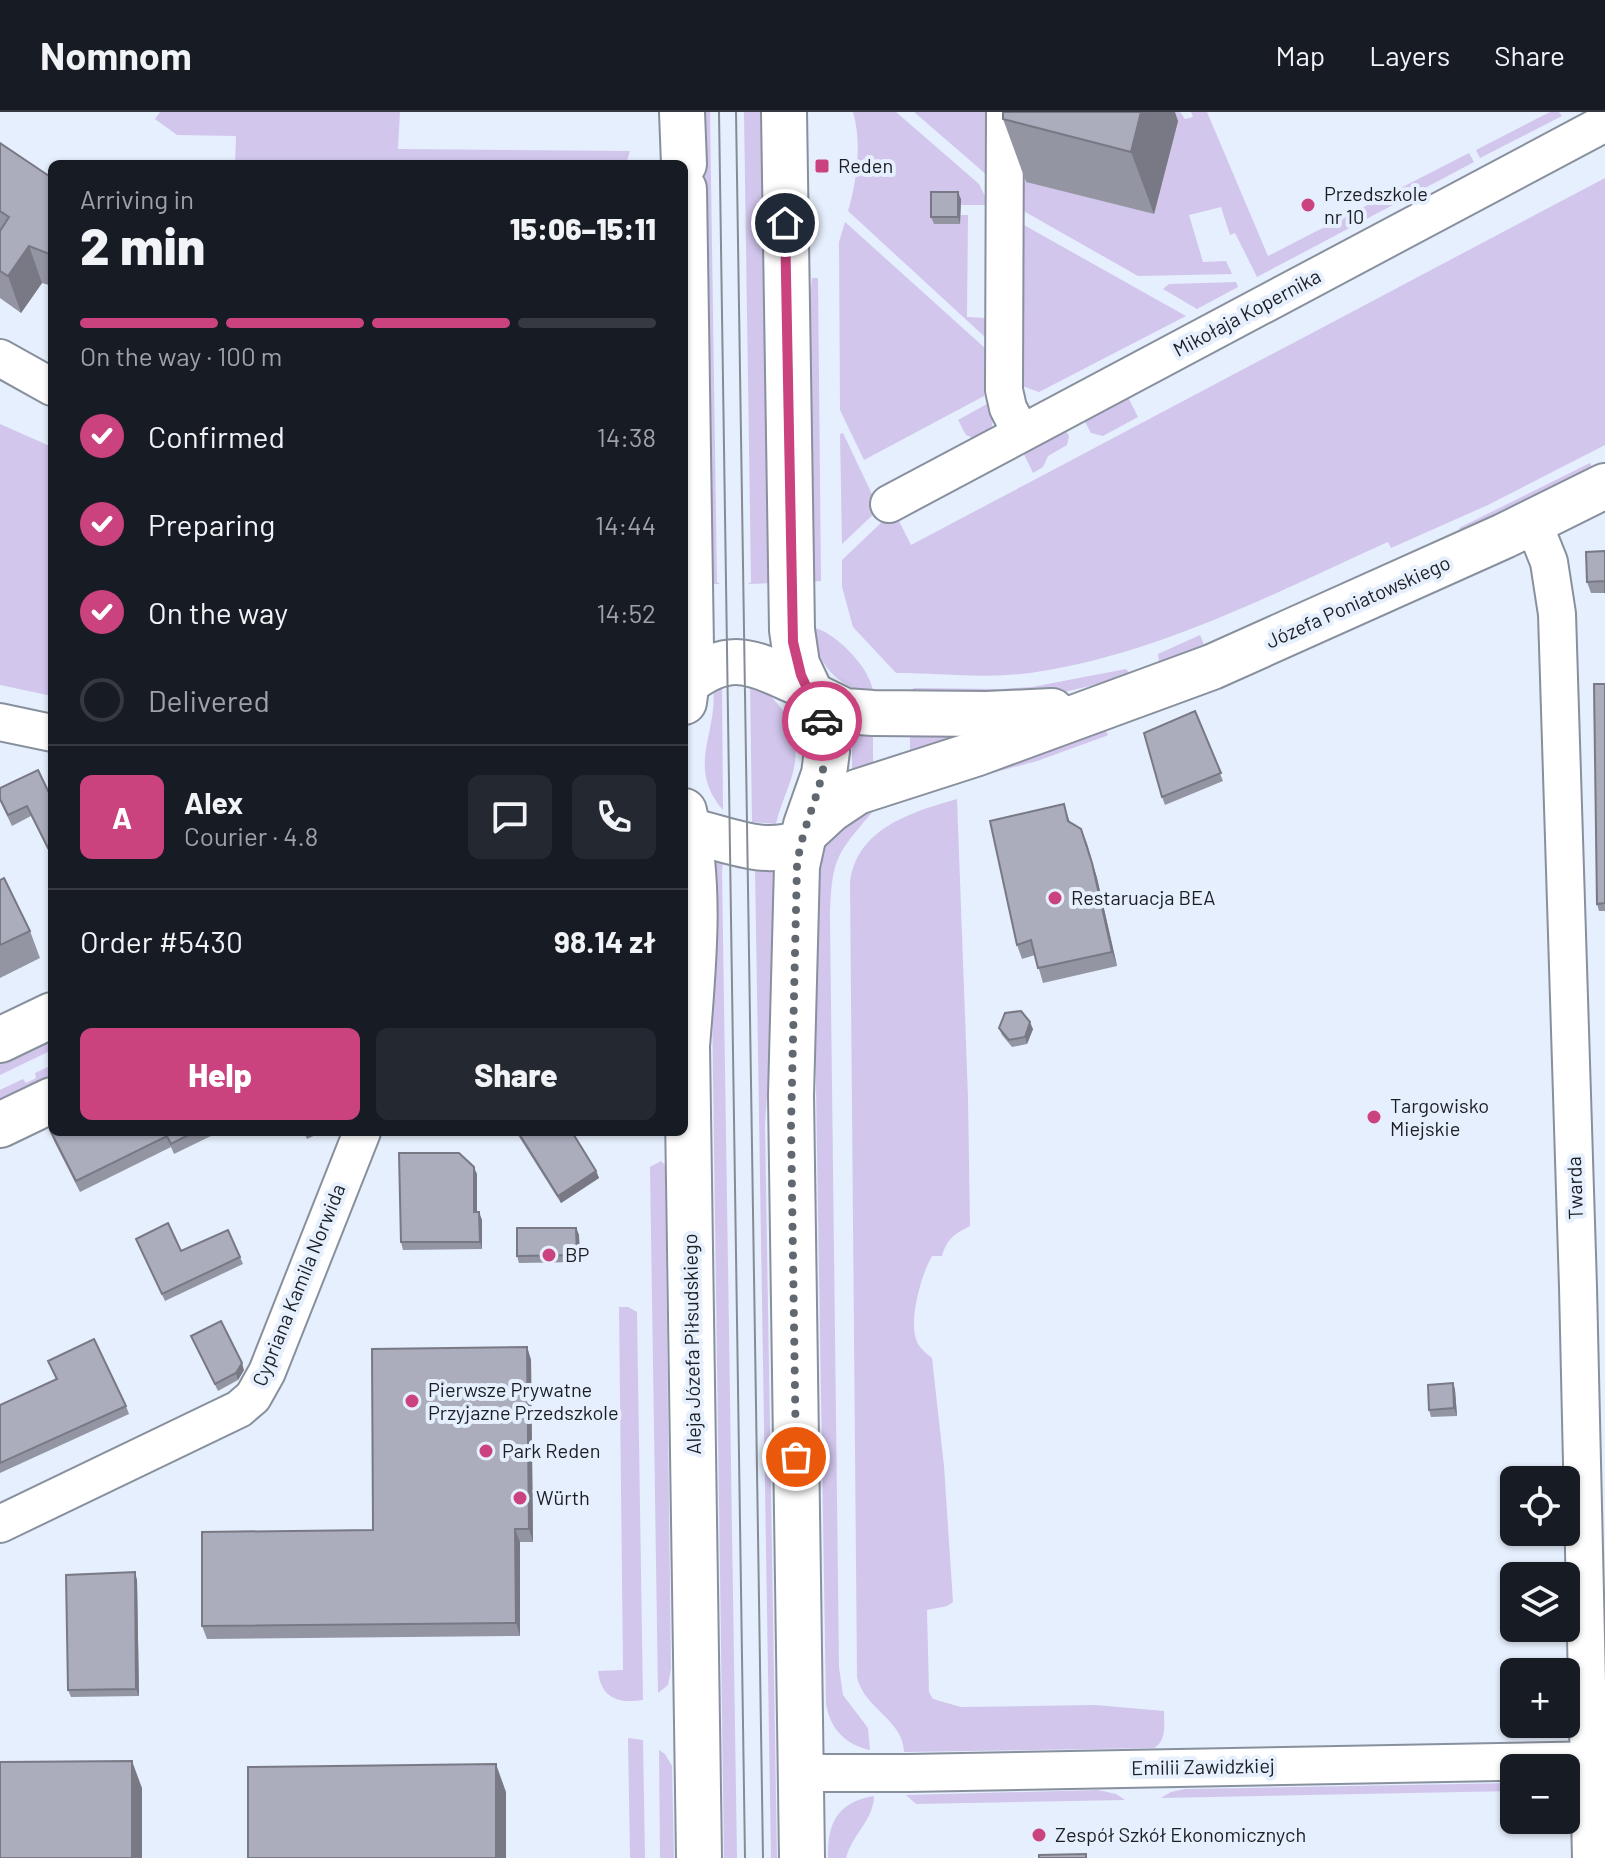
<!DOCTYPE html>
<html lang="en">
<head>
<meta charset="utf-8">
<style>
  body { margin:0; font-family:Barlow,sans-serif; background:#242831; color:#f1f3f6; height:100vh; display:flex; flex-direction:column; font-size:30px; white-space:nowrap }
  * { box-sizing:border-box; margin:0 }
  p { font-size:26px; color:#9ea1a6 }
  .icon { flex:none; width:44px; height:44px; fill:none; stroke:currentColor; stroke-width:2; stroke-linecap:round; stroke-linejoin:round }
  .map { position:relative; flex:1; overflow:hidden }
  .side { position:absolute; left:48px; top:48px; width:640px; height:976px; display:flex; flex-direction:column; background:#171b24; border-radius:12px; box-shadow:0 2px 6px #0004 }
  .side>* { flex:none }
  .fabs { position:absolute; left:1500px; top:1354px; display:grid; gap:16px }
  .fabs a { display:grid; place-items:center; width:80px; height:80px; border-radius:12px; background:#171b24; box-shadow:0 2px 6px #0004; font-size:40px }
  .pin { position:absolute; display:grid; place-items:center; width:68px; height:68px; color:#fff; margin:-34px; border:4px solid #fff; border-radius:50%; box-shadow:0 2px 8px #0007 }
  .courier { position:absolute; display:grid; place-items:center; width:80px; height:80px; margin:-40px; border:6px solid #ca427e; border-radius:50%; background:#fff; color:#222; box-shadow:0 2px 10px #0007 }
  .head em { font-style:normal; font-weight:800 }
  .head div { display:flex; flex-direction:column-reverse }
  .head { display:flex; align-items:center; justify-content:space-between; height:136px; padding:0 32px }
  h1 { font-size:52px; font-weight:800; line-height:60px }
  .bar { display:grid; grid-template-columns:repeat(4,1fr); gap:12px 8px; align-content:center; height:96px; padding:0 32px }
  .bar i { height:10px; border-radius:6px; background:#363941 }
  .bar .on { background:#ca427e }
  .bar p { grid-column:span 4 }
  .line { display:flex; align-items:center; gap:20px; padding:0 32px; border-top:2px solid #363941 }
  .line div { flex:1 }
  .round { display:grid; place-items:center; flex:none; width:84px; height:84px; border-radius:12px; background:#242831 }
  ol { padding:0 32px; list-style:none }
  li { display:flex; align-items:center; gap:24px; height:88px }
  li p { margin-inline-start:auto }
  li .icon { padding:8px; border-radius:50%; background:#ca427e; color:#fff; stroke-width:4 }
  li:last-child { color:#9ea1a6 }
  li i { width:44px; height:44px; border:4px solid #363941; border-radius:50% }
  .action { display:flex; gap:16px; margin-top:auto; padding:16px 32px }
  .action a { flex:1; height:92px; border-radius:12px; background:#ca427e; color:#fff; font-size:32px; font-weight:800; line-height:92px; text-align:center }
  .action a+a { background:#242831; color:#f1f3f6 }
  header { display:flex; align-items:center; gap:48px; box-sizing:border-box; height:112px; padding:0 40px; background:#171b24; border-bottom:2px solid #363941 }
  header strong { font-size:38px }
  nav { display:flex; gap:44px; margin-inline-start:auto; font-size:28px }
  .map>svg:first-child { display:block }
  .green { fill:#d2c6ed }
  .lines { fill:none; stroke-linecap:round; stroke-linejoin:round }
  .street-casing { stroke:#88909d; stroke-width:40 }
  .secondary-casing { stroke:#88909d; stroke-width:48 }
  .street { stroke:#fff; stroke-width:36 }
  .secondary { stroke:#fff; stroke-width:44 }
  .tram { stroke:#858c95; stroke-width:2 }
  .wall { fill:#9395a3 }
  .shaded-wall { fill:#787984 }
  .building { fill:#abadbd; stroke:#787984; stroke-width:2 }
  .done { stroke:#626870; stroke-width:8; stroke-dasharray:0 14.4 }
  .route { stroke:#ca427e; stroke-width:10 }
  .poi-dot { fill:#ca427e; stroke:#e6effd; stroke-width:3 }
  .labels { text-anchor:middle; stroke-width:8; stroke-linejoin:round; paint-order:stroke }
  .poi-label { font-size:20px; fill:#1b1f24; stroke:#e6effd; text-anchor:start }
  .street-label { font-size:20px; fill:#1b1f24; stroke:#e6effd }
</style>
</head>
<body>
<header>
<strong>Nomnom</strong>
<nav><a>Map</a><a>Layers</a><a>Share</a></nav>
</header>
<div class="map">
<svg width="1605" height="1746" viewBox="0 0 1605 1746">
  <rect width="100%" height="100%" fill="#e6effd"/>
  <g class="green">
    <polygon points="160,0 400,0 398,37 630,39 626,52 235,52 236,24 177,23 155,7"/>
    <polygon points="698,0 710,0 717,470 720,472 706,472"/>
    <polygon points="744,0 768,0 774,471 748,472 751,470"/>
    <path d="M 853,0 L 896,0 L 979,72 L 986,86 L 986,93 L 960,93 L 959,112 L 960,103 L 968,103 L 967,205 L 986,206 L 985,225 L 848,99 C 857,69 862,31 853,0 Z"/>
    <polygon points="914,0 988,0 988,64"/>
    <polygon points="1144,0 1180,0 1185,7 1193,5 1191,0 1207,0 1268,144 1469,41 1474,50 1257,165 1235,121 1230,123 1221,95 1189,103 1203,150 1226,149 1232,162 1138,164 1020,97 1020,68 1154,102"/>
    <polygon points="1550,0 1559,0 1562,4 1480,46 1476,38"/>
    <path d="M 1605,66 L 1605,333 L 1488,393 L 1391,436 L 1388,430 C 1272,482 1157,543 1030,561 C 986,567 939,561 896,561 L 853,515 L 842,475 L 842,448 L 884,408 L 897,405 L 911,433 Z"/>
    <polygon points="845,110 986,237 984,284 864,348 840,298 839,130"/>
    <polygon points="1022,112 1186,204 1039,280 1022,274 1021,266"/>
    <polygon points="812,166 818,166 821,469 808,470 805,232"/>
    <polygon points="1236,170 1238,175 1197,197 1163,177 1169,172"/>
    <polygon points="1127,283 1138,305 1103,324 1091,321 1083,306"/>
    <polygon points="996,287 992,314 975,327 966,323 958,308"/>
    <polygon points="0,312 52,335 52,584 0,573"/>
    <polygon points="1064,316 1069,324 1067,333 1048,344 1043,355 1033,361 1022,338"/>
    <polygon points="843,321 879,397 842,432 840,322"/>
    <polygon points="1590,351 1595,361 1464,426 1459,416"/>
    <path d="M 809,515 C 833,516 874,559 873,583 C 834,573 819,553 809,515 Z"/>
    <polygon points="1200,523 1207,540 1160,557 1158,542"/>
    <polygon points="1126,557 1132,564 1060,581 910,585 910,579 914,576 1001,577 1032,575"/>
    <path d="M 750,569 C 785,589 804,623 792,664 C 787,680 780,695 776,712 L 752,710 Z"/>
    <path d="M 722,570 L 723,698 C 685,654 719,621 713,574 Z"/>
    <polygon points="1105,617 1108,623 1106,624 1037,649 959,670"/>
    <polygon points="873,621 873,661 852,664 852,624"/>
    <polygon points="910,621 952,623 955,629 910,650"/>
    <path d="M 874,686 L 874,698 C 835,744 832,746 830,807 L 839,1555 L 843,1583 L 868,1616 L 870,1638 C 846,1633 830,1617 826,1592 L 813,789 L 816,757 L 825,729 Z"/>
    <path d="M 957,687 L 968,985 L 970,1114 C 954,1122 947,1127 942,1144 L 932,1144 C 921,1163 907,1212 918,1232 C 921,1237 927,1242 932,1246 L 944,1354 L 953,1490 L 947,1494 L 927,1498 L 929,1580 L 933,1587 L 961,1595 L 1095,1593 L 1164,1599 C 1164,1612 1167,1629 1154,1636 L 904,1640 C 903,1607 864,1597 857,1565 L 850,770 C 857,716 912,700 957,687 Z"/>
    <polygon points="724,745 722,758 737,1746 724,1746 710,751 712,746"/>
    <polygon points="775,750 775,882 765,1011 777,1746 771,1746 755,756"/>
    <polygon points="52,918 52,938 0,963 0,943"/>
    <polygon points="52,953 52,972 0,995 0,978 23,967 26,971 36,966 35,961"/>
    <polygon points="661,1049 665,1053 671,1557 668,1573 658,1581 650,1055"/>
    <path d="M 619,1195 L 628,1195 L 637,1200 L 643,1588 C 618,1592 601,1586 598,1559 L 623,1558 Z"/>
    <polygon points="628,1626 643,1628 645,1746 630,1746"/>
    <polygon points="659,1638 665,1642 672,1654 674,1746 660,1746"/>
    <polygon points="1514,1671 1514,1679 1161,1686 1171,1680 1185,1677"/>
    <polygon points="1098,1678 1116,1682 1125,1688 916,1692 906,1683"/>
    <path d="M 874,1684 C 874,1707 852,1723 846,1746 L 828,1746 C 827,1712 837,1690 874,1684 Z"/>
  </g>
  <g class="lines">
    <defs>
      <g id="street">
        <polyline points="1005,0 1004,278 1008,296 1021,321"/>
        <polyline points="0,246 52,275"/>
        <polyline points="889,392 1605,11"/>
        <polyline points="1533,410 1549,450 1557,502 1578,1175 1591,1746"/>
        <polyline points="0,610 52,621"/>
        <polyline points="0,1412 239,1297 253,1285 267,1260 362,1020"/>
        <polyline points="801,1661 908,1661 1605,1648"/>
      </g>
      <g id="secondary">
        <polyline points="682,0 684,52"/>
        <polyline points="784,0 792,518 797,552 821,603 827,639 824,662 806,713 797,754 791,984 802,1746"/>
        <polyline points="684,77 691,537 684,590"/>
        <path d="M 688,570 C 734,534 758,554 806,574"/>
        <polyline points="810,582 845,599 873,601 987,602 1052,599"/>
        <path d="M 684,699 C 702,775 693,857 687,934 L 699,1746"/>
        <path d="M 684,718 C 723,724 762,747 801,730"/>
        <polyline points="804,722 830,698 857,680 975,642 1212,555 1504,424 1605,374"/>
        <polyline points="0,928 52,903"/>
        <polyline points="0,1013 52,988"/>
      </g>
    </defs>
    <use href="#street" class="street-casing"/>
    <use href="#secondary" class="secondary-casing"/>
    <use href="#street" class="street"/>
    <use href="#secondary" class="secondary"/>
    <g class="tram">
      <polyline points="719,0 745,1746"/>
      <polyline points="736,0 763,1746"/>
    </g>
  </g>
  <g class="wall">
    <polygon points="1003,7 1178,9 1154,102 1026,70"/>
    <polygon points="0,31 52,66 52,174 42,171 21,201 0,186"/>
    <polygon points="961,87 960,112 934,112 931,105"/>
    <polygon points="1605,439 1605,481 1591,481 1587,470"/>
    <polygon points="1605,572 1605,799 1599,799 1597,792"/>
    <polygon points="1195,599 1223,669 1165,693 1162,685"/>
    <polygon points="0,676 50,683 52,682 52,746 31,704 12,714 0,689"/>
    <polygon points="1064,692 1070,711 1081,717 1087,731 1097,766 1117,854 1043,871 1035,843 1022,847 1017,833"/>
    <polygon points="0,768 30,819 40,846 0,866"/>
    <polygon points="999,916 1033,917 1027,932 1012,935 1002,923"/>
    <polygon points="50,1018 52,1020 210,1020 211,1024 174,1042 171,1035 80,1080 54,1029"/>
    <polygon points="304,1020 322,1020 307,1027"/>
    <polygon points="516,1020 572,1020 596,1059 599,1066 561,1091"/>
    <polygon points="477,1062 477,1100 482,1108 482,1137 403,1138 401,1130"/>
    <polygon points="576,1116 579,1123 580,1150 519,1151 517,1144"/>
    <polygon points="136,1127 181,1139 240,1145 243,1152 165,1189"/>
    <polygon points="191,1224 244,1258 238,1268 218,1279"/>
    <polygon points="527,1235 531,1248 533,1430 520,1430 520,1524 207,1527 202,1514 373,1418"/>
    <polygon points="48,1249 126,1294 129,1302 0,1361 0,1293 56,1267"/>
    <polygon points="1453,1271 1455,1278 1457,1304 1431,1305 1429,1298"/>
    <polygon points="137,1468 139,1584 71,1585 68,1578"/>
  </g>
  <g class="shaded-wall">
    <polygon points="1141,0 1175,0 1178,9 1154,102 1131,40"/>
    <polygon points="958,80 961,87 960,112 958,105"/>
    <polygon points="29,134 42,171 21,201 8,164"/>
    <polygon points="1081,717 1097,766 1117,854 1112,840"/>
    <polygon points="1030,910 1033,917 1027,932 1025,925"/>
    <polygon points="474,1055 477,1062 477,1108 474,1100"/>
    <polygon points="596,1059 599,1066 561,1091 558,1084"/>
    <polygon points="479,1100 482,1108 482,1137 480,1130"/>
    <polygon points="576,1116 579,1123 580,1150 577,1143"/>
    <polygon points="527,1235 531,1248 533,1430 529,1417"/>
    <polygon points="242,1251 244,1258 238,1268 236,1261"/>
    <polygon points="1453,1271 1455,1278 1457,1304 1454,1296"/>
    <polygon points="515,1417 520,1430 520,1524 516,1511"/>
    <polygon points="135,1460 137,1468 139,1584 136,1577"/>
    <polygon points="132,1649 142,1676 142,1746 132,1746"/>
    <polygon points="496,1652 506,1680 506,1746 496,1746"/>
  </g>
  <g class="building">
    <polygon points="1003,0 1141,0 1131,40 1003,7"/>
    <polygon points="0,31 52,66 52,143 29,134 8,164 0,159 0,119 9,105 0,99"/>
    <rect x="931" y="80" width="27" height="25"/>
    <polygon points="1605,439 1605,481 1605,469 1587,470 1586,440"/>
    <polygon points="1594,572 1605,572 1605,791 1597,792"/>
    <polygon points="1195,599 1221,661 1162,685 1144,621"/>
    <polygon points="38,658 50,683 52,682 52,734 48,736 27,694 8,703 0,687 0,676"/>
    <polygon points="1064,692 1068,709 1081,717 1092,751 1112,840 1038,856 1031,828 1017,833 990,709"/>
    <polygon points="4,766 30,819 0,833 0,768"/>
    <polygon points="1021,899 1030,910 1025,925 1009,928 999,916 1005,901"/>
    <polygon points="52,1017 52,1020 194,1020 171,1032 167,1024 76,1069 50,1018"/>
    <polygon points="518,1020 572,1020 596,1059 558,1084"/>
    <polygon points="399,1041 459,1041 474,1055 474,1100 479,1100 480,1130 401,1130"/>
    <polygon points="168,1111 181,1139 228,1118 240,1145 162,1182 136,1127"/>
    <polygon points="517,1116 576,1116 577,1143 517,1144"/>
    <polygon points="221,1209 242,1251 236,1261 215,1272 191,1224"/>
    <polygon points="94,1227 126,1294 0,1351 0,1293 57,1267 48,1249"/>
    <polygon points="527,1235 529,1417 515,1417 516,1511 202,1514 202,1420 373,1418 372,1237"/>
    <polygon points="1453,1271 1454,1296 1429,1298 1428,1273"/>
    <polygon points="135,1460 136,1577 68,1578 66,1463"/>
    <polygon points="132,1649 132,1746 0,1746 0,1650"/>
    <polygon points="496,1652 496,1746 248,1746 248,1655"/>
    <polygon points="1086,1742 1086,1746 1039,1746 1039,1743"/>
  </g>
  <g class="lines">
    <path class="done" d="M 796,1345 L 791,1014 L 797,754 C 803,701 835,664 822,609"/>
    <polyline class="route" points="785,111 793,530 801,563 822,609"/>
  </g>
  <g class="poi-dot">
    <rect x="814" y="46" width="16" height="16" rx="4"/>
    <circle cx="1308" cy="93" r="8"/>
    <circle cx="1055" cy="786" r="8"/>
    <circle cx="1374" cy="1005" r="8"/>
    <circle cx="549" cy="1143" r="8"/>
    <circle cx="412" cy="1289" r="8"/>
    <circle cx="486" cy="1339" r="8"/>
    <circle cx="520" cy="1386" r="8"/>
    <circle cx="1039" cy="1723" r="8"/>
  </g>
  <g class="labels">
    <g class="poi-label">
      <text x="838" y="61">Reden</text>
      <text x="1324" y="89">Przedszkole<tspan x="1324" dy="23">nr 10</tspan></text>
      <text x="1071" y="793">Restaruacja BEA</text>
      <text x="1390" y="1001">Targowisko<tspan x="1390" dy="23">Miejskie</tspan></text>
      <text x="565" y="1150">BP</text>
      <text x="428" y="1285">Pierwsze Prywatne<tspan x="428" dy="23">Przyjazne Przedszkole</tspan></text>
      <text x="502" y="1346">Park Reden</text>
      <text x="536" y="1393">Würth</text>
      <text x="1055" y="1730">Zespół Szkół Ekonomicznych</text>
    </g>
    <g class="street-label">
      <text transform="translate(1247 201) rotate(-28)" y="7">Mikołaja Kopernika</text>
      <text transform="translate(1358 490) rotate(-24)" y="7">Józefa Poniatowskiego</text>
      <text transform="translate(1575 1076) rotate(-92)" y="7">Twarda</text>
      <text transform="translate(299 1173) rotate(-68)" y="7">Cypriana Kamila Norwida</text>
      <text transform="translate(692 1232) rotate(-91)" y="7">Aleja Józefa Piłsudskiego</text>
      <text transform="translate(1203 1655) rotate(-1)" y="7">Emilii Zawidzkiej</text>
    </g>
  </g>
</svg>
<div class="fabs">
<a><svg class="icon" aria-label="locate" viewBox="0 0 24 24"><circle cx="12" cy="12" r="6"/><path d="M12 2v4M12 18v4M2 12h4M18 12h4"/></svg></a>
<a><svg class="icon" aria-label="layers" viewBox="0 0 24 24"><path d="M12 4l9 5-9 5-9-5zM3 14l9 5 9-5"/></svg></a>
<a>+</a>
<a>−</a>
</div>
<div class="pin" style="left:796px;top:1345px;background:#ea580c"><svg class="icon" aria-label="bag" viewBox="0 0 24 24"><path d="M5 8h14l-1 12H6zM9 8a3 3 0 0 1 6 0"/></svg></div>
<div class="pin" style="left:785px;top:111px;background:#1f2937"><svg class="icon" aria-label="home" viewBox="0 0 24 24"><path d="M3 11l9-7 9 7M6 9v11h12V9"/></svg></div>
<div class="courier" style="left:822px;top:609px"><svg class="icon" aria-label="car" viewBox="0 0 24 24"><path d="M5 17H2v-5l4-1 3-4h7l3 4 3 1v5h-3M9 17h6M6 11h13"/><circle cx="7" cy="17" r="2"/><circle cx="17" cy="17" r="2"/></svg></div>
<section class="side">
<div class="head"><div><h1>2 min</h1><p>Arriving in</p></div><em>15:06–15:11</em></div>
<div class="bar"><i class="on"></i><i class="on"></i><i class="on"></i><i></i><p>On the way · 100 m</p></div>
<ol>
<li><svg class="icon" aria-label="check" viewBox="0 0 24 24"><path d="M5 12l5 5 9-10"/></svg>Confirmed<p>14:38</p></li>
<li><svg class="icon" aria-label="check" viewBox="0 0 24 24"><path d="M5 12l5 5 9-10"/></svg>Preparing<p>14:44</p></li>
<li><svg class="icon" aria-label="check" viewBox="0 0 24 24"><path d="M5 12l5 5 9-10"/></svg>On the way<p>14:52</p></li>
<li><i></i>Delivered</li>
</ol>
<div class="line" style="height:144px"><b class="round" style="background:#ca427e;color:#fff">A</b><div><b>Alex</b><p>Courier · 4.8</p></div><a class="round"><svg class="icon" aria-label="chat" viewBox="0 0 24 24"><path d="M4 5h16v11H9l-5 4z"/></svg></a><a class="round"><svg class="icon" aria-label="phone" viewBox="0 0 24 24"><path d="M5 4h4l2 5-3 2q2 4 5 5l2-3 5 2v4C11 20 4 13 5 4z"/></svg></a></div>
<div class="line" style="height:104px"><div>Order #5430</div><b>98.14 zł</b></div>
<div class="action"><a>Help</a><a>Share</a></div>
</section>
</div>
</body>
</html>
